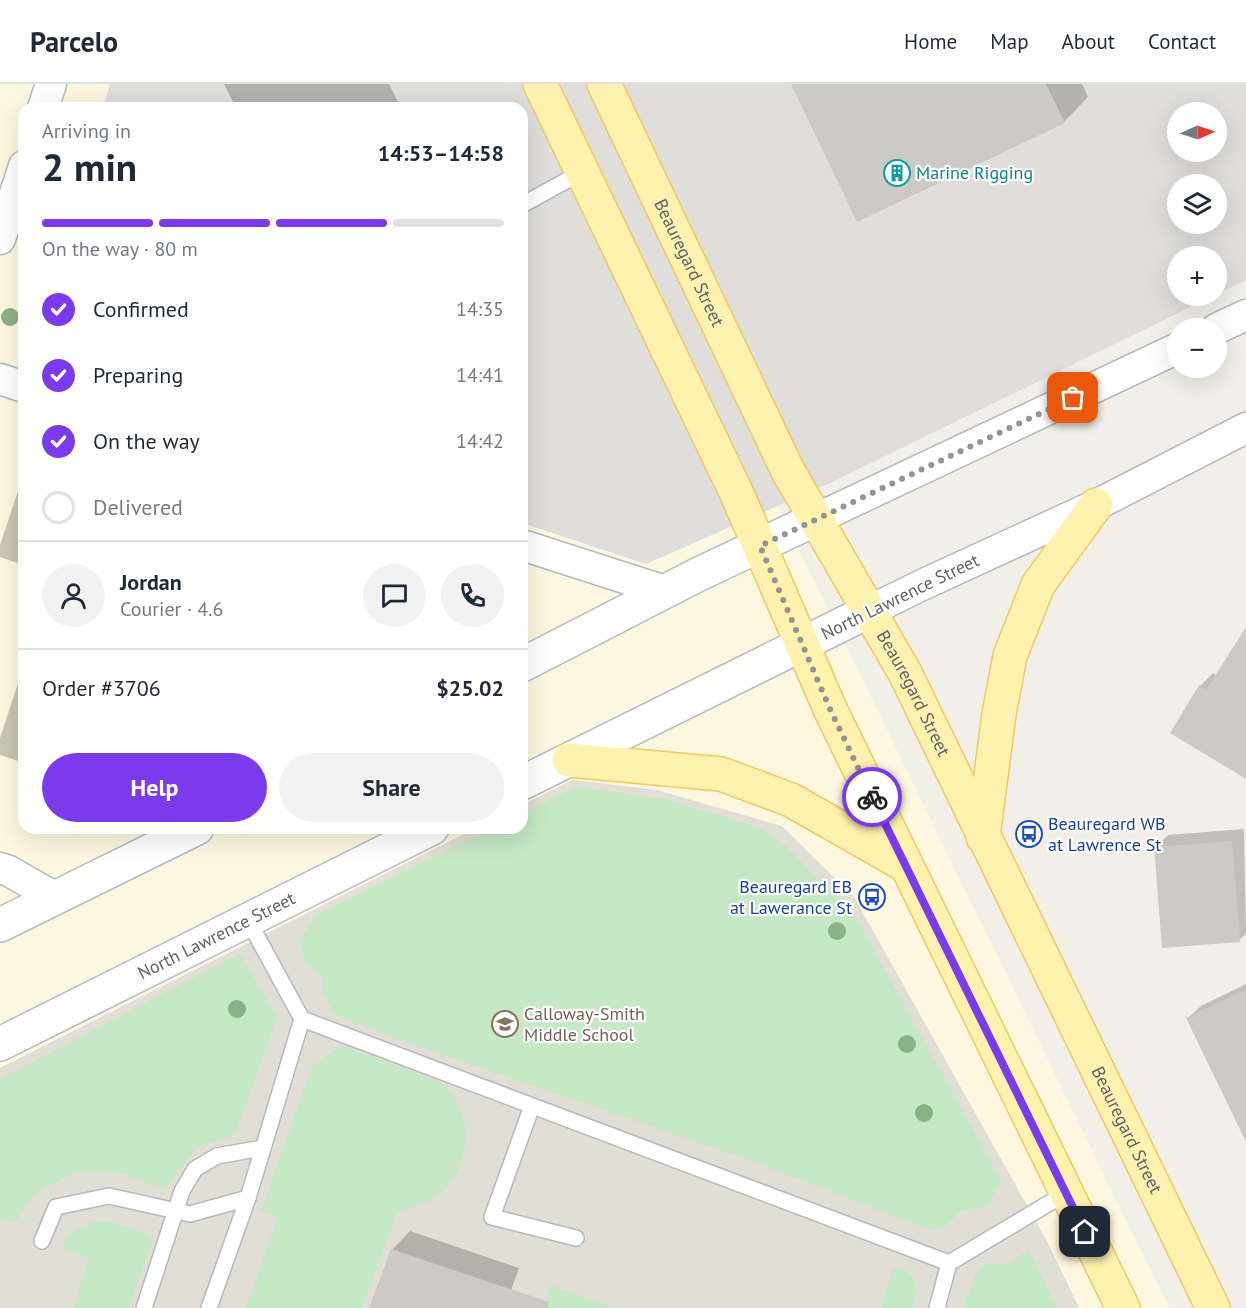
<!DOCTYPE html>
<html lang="en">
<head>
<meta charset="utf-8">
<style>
  body { margin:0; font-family:"PT Sans",sans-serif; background:#f2f2f3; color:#1f2937; height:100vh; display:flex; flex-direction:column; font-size:22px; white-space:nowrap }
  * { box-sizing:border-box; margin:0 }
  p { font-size:20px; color:#747a83 }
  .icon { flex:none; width:33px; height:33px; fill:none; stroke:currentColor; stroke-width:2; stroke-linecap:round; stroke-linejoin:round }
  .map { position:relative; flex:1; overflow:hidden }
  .panel { position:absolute; left:18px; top:18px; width:510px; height:732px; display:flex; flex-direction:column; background:#fff; border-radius:18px; box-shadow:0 6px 24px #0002 }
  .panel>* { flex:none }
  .needle { width:39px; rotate:87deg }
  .buttons { position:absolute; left:1167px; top:18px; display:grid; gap:12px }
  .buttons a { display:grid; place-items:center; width:60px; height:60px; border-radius:50%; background:#fff; box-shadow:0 6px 24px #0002; font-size:30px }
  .pin { position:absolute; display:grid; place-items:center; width:51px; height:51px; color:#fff; margin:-26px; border-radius:12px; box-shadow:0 3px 9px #0006 }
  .courier { position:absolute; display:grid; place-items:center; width:60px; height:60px; margin:-30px; border:4px solid #7c3aed; border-radius:50%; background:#fff; color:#222; box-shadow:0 2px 8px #0007 }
  .overview em { font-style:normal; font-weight:600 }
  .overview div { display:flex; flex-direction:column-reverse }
  .overview { display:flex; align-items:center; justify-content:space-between; height:102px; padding:0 24px }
  h1 { font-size:39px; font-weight:600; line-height:45px }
  .bar { display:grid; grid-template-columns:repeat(4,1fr); gap:9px 6px; align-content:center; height:72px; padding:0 24px }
  .bar i { height:8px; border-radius:4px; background:#e0e1e3 }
  .bar .selected { background:#7c3aed }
  .bar p { grid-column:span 4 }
  .line { display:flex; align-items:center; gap:15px; padding:0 24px; border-top:2px solid #e0e1e3 }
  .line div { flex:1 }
  .round { display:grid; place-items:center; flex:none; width:63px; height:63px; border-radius:32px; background:#f2f2f3 }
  ol { padding:0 24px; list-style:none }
  li { display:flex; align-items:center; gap:18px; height:66px }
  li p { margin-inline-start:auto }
  li .icon { padding:6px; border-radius:50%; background:#7c3aed; color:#fff; stroke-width:4 }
  li:last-child { color:#747a83 }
  li i { width:33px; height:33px; border:3px solid #e0e1e3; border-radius:50% }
  .cta { display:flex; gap:12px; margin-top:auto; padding:12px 24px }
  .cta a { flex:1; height:69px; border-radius:36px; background:#7c3aed; color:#fff; font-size:24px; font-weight:600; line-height:69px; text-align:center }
  .cta a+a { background:#f2f2f3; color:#1f2937 }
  header { display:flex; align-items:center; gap:36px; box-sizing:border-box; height:84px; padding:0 30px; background:#fff; border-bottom:2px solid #e0e1e3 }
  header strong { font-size:28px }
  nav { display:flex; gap:33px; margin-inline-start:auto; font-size:21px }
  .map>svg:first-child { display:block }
  .commercial { fill:#fef7e0 }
  .industrial { fill:#e0deda; fill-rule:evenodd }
  .education { fill:#e1ded6 }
  .green { fill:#c5e8c5 }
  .shadow { fill:#0003 }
  .building { fill:#cccac5 }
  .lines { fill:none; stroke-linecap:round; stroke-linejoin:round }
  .lane-casing { stroke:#b5b8bc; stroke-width:18 }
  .street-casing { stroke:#b5b8bc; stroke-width:33 }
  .secondary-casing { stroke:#b6babf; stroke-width:36 }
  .primary-casing { stroke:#f2c960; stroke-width:36 }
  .lane { stroke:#fff; stroke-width:15 }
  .street { stroke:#fff; stroke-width:30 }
  .secondary { stroke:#fff; stroke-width:33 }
  .primary { stroke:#fff2af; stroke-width:33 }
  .tree { fill:#89b387 }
  .done { stroke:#929495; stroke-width:6; stroke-dasharray:0 10.8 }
  .route { stroke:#7c3aed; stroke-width:8 }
  .labels { text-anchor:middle; stroke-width:4.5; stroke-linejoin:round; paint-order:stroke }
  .culture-label { font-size:18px; fill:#0d838f; stroke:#fff; text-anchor:start }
  .street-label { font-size:18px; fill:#5f6368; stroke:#fff }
  .transit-label { font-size:18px; fill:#164399; stroke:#fff; text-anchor:start }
  .education-label { font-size:18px; fill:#785e54; stroke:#fff; text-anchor:start }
</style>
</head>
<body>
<header>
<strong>Parcelo</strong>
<nav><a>Home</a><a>Map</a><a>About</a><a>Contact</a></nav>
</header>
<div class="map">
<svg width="1246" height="1224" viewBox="0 0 1246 1224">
  <rect width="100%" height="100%" fill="#f1efe8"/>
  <g class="commercial">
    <polygon points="0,0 110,0 103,24 24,24 24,268 22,273 24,274 24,744 476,744 0,984"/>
    <polygon points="778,422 1169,1224 1079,1224 1048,1159 854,813 657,706 573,696 522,721 522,439 646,480"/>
  </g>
  <path class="industrial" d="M 110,0 L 1246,0 L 1246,196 L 1217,210 L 1216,172 L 1178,172 L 1178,212 L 1213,212 L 830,399 L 646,480 L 522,439 L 522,24 L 103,24 ZM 1178,28 L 1216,28 L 1216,68 L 1178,68 ZM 1178,100 L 1216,100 L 1216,140 L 1178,140 Z"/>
  <polygon class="education" points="573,696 657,706 782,742 854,813 1048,1159 1079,1224 0,1224 0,984 476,744 522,744 522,721"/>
  <g class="green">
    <polygon points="576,703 668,716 757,743 786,762 856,834 1001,1096 987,1123 961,1126 947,1141 931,1146 739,1072 402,957 334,930 323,908 323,894 308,882 299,857 316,831 493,744 522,744 522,730"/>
    <polygon points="240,870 277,933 235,1051 198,1063 174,1092 166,1106 122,1089 77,1087 36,1109 15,1138 0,1136 0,995"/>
    <path d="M 341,962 C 360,968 378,975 397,982 C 411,987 427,990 439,998 C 476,1023 472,1084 440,1110 C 431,1118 409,1123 398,1127 L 362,1224 L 246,1224 L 278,1133 L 261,1127 L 312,983 Z"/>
    <path d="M 109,1137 L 151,1152 L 152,1158 L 129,1224 L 73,1224 L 89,1174 L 65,1165 L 63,1159 C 75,1143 89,1138 109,1137 Z"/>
    <polygon points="1029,1166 1057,1224 964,1224 975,1191 986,1180 1007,1180"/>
    <path d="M 899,1183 C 916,1188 919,1209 912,1224 L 881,1224 L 893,1186 Z"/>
    <polygon points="551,1201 613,1224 544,1224"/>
  </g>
  <g class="shadow">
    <polygon points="224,0 389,0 401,24 236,24"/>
    <polygon points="793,0 1082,0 1088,13 1064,38"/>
    <polygon points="24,396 24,481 0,473 0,461 20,401"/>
    <polygon points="1246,557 1246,679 1200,602 1213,589 1217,592"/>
    <polygon points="24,581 24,679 0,671 0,654"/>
    <polygon points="1244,745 1246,850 1239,856 1155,764 1168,751"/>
    <polygon points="1246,900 1246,1038 1188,934 1201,922"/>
    <polygon points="410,1147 519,1184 506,1220 518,1224 371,1224 392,1166"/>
  </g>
  <g class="building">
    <polygon points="791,0 1046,0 1065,39 857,138"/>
    <polygon points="1246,543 1246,695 1170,649 1199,601 1206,606"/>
    <polygon points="1232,757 1240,858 1162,864 1154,763"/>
    <polygon points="1246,905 1246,1058 1186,934"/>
    <polygon points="391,1165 549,1218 548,1224 369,1224"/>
  </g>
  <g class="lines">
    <defs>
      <g id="lane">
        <polyline points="522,121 582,88"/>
        <polyline points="302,935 949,1179 1066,1109"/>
        <polyline points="532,1022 492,1133 576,1154"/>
        <polyline points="42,1157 56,1123 109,1112 190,1130 248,1114"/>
        <polyline points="144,1224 182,1107 195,1085 217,1072 263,1064"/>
        <polyline points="209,1224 248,1114 302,935 248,836"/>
        <polyline points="937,1224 949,1179"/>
      </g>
      <g id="street">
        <polyline points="43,24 51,0"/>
        <polyline points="0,155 24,82"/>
        <polyline points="1216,245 1246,231"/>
        <polyline points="0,295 24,303"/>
        <polyline points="816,435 1178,264"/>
        <polyline points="522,461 665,507"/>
        <polyline points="869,527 922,501 1096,421 1246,344"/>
        <polyline points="0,784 9,787 56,814"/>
      </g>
      <g id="secondary">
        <polyline points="522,581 697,491 816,435"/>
        <polyline points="522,699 869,527"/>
        <polyline points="0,841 197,744"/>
        <path id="s1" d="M 0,960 L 432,744"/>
      </g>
      <g id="primary">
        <polyline points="540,0 737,410 830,625 1123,1224"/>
        <path id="s2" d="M 604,0 L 788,387 L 905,589 L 1213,1224"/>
        <polyline points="569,676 721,690 791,716 905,781"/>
        <polyline points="983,753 999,630 1010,572 1038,501 1096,421"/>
      </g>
    </defs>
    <use href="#lane" class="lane-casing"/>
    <use href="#street" class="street-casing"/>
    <use href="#secondary" class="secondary-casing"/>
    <use href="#primary" class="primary-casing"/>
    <use href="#lane" class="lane"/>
    <use href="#street" class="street"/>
    <use href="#secondary" class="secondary"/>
    <use href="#primary" class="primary"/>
  </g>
  <g class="tree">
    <circle cx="10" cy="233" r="9"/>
    <circle cx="837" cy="847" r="9"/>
    <circle cx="237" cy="925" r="9"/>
    <circle cx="907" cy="960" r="9"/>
    <circle cx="924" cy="1029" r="9"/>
  </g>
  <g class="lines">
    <polyline class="done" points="872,713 830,625 760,462 1073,314"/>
    <polyline class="route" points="872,713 1085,1148"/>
  </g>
  <defs>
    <symbol id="building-ring" viewBox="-11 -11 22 22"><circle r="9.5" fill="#fff" stroke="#0f9aa8" stroke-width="1.5"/><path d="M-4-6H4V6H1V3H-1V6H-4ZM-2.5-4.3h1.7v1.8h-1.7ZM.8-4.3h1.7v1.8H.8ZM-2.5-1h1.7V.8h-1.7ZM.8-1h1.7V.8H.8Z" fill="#0f9aa8"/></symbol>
    <symbol id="bus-ring" viewBox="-11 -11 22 22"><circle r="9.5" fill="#fff" stroke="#1a4fb4" stroke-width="1.5"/><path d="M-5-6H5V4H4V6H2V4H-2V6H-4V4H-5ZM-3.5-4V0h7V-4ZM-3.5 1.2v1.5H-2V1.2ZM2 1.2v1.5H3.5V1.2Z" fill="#1a4fb4"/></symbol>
    <symbol id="school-ring" viewBox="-11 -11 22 22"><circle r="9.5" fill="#fff" stroke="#8d6e63" stroke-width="1.5"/><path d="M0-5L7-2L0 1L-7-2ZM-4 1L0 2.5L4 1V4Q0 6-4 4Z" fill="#8d6e63"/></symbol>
  </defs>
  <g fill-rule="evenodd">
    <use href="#building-ring" x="882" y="74" width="30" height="30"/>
    <use href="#bus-ring" x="1014" y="735" width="30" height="30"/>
    <use href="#bus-ring" x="857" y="798" width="30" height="30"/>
    <use href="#school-ring" x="490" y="925" width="30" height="30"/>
  </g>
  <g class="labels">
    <g class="culture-label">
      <text x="916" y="95">Marine Rigging</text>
    </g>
    <g class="street-label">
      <text dy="6" stroke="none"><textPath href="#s2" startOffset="198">Beauregard Street</textPath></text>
      <text transform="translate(900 513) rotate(-26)" y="6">North Lawrence Street</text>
      <text dy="6" stroke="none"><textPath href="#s2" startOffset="684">Beauregard Street</textPath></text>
      <text dy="6" stroke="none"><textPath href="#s1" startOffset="242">North Lawrence Street</textPath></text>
      <text dy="6" stroke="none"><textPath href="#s2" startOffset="1170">Beauregard Street</textPath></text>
    </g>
    <g class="transit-label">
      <text x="1048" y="746">Beauregard WB<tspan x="1048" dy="21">at Lawrence St</tspan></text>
      <text x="852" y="809" text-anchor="end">Beauregard EB<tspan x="852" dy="21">at Lawerance St</tspan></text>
    </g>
    <g class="education-label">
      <text x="524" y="936">Calloway-Smith<tspan x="524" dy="21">Middle School</tspan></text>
    </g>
  </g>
</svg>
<div class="buttons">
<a><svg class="needle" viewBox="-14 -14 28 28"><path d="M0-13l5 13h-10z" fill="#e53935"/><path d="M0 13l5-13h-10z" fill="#747a83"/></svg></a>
<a><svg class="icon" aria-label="layers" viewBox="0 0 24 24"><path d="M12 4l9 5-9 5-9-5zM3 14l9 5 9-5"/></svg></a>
<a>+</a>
<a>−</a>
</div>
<div class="pin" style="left:1073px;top:314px;background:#ea580c"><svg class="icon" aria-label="bag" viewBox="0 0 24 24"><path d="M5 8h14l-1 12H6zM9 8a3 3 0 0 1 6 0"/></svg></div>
<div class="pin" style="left:1085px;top:1148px;background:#1f2937"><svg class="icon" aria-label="home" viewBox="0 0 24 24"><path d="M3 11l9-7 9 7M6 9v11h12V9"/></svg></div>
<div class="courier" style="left:872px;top:713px"><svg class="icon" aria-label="bike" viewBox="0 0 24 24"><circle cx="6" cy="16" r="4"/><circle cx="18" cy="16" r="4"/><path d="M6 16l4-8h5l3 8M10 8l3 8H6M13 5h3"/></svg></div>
<section class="panel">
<div class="overview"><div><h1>2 min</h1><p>Arriving in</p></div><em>14:53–14:58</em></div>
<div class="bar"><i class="selected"></i><i class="selected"></i><i class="selected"></i><i></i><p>On the way · 80 m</p></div>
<ol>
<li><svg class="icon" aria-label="check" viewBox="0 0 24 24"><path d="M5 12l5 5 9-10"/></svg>Confirmed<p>14:35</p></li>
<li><svg class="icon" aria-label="check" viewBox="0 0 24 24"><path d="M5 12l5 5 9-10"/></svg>Preparing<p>14:41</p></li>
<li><svg class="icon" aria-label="check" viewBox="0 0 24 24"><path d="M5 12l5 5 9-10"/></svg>On the way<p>14:42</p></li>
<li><i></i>Delivered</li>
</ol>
<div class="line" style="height:108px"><a class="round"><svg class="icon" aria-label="person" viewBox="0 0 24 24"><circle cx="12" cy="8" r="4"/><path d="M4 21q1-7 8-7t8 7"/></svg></a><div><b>Jordan</b><p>Courier · 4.6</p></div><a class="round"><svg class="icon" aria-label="chat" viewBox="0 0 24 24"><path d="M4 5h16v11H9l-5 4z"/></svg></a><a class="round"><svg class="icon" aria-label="phone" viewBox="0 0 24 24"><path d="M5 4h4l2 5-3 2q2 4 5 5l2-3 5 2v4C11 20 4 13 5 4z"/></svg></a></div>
<div class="line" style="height:78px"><div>Order #3706</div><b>$25.02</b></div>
<div class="cta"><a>Help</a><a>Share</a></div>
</section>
</div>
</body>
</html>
